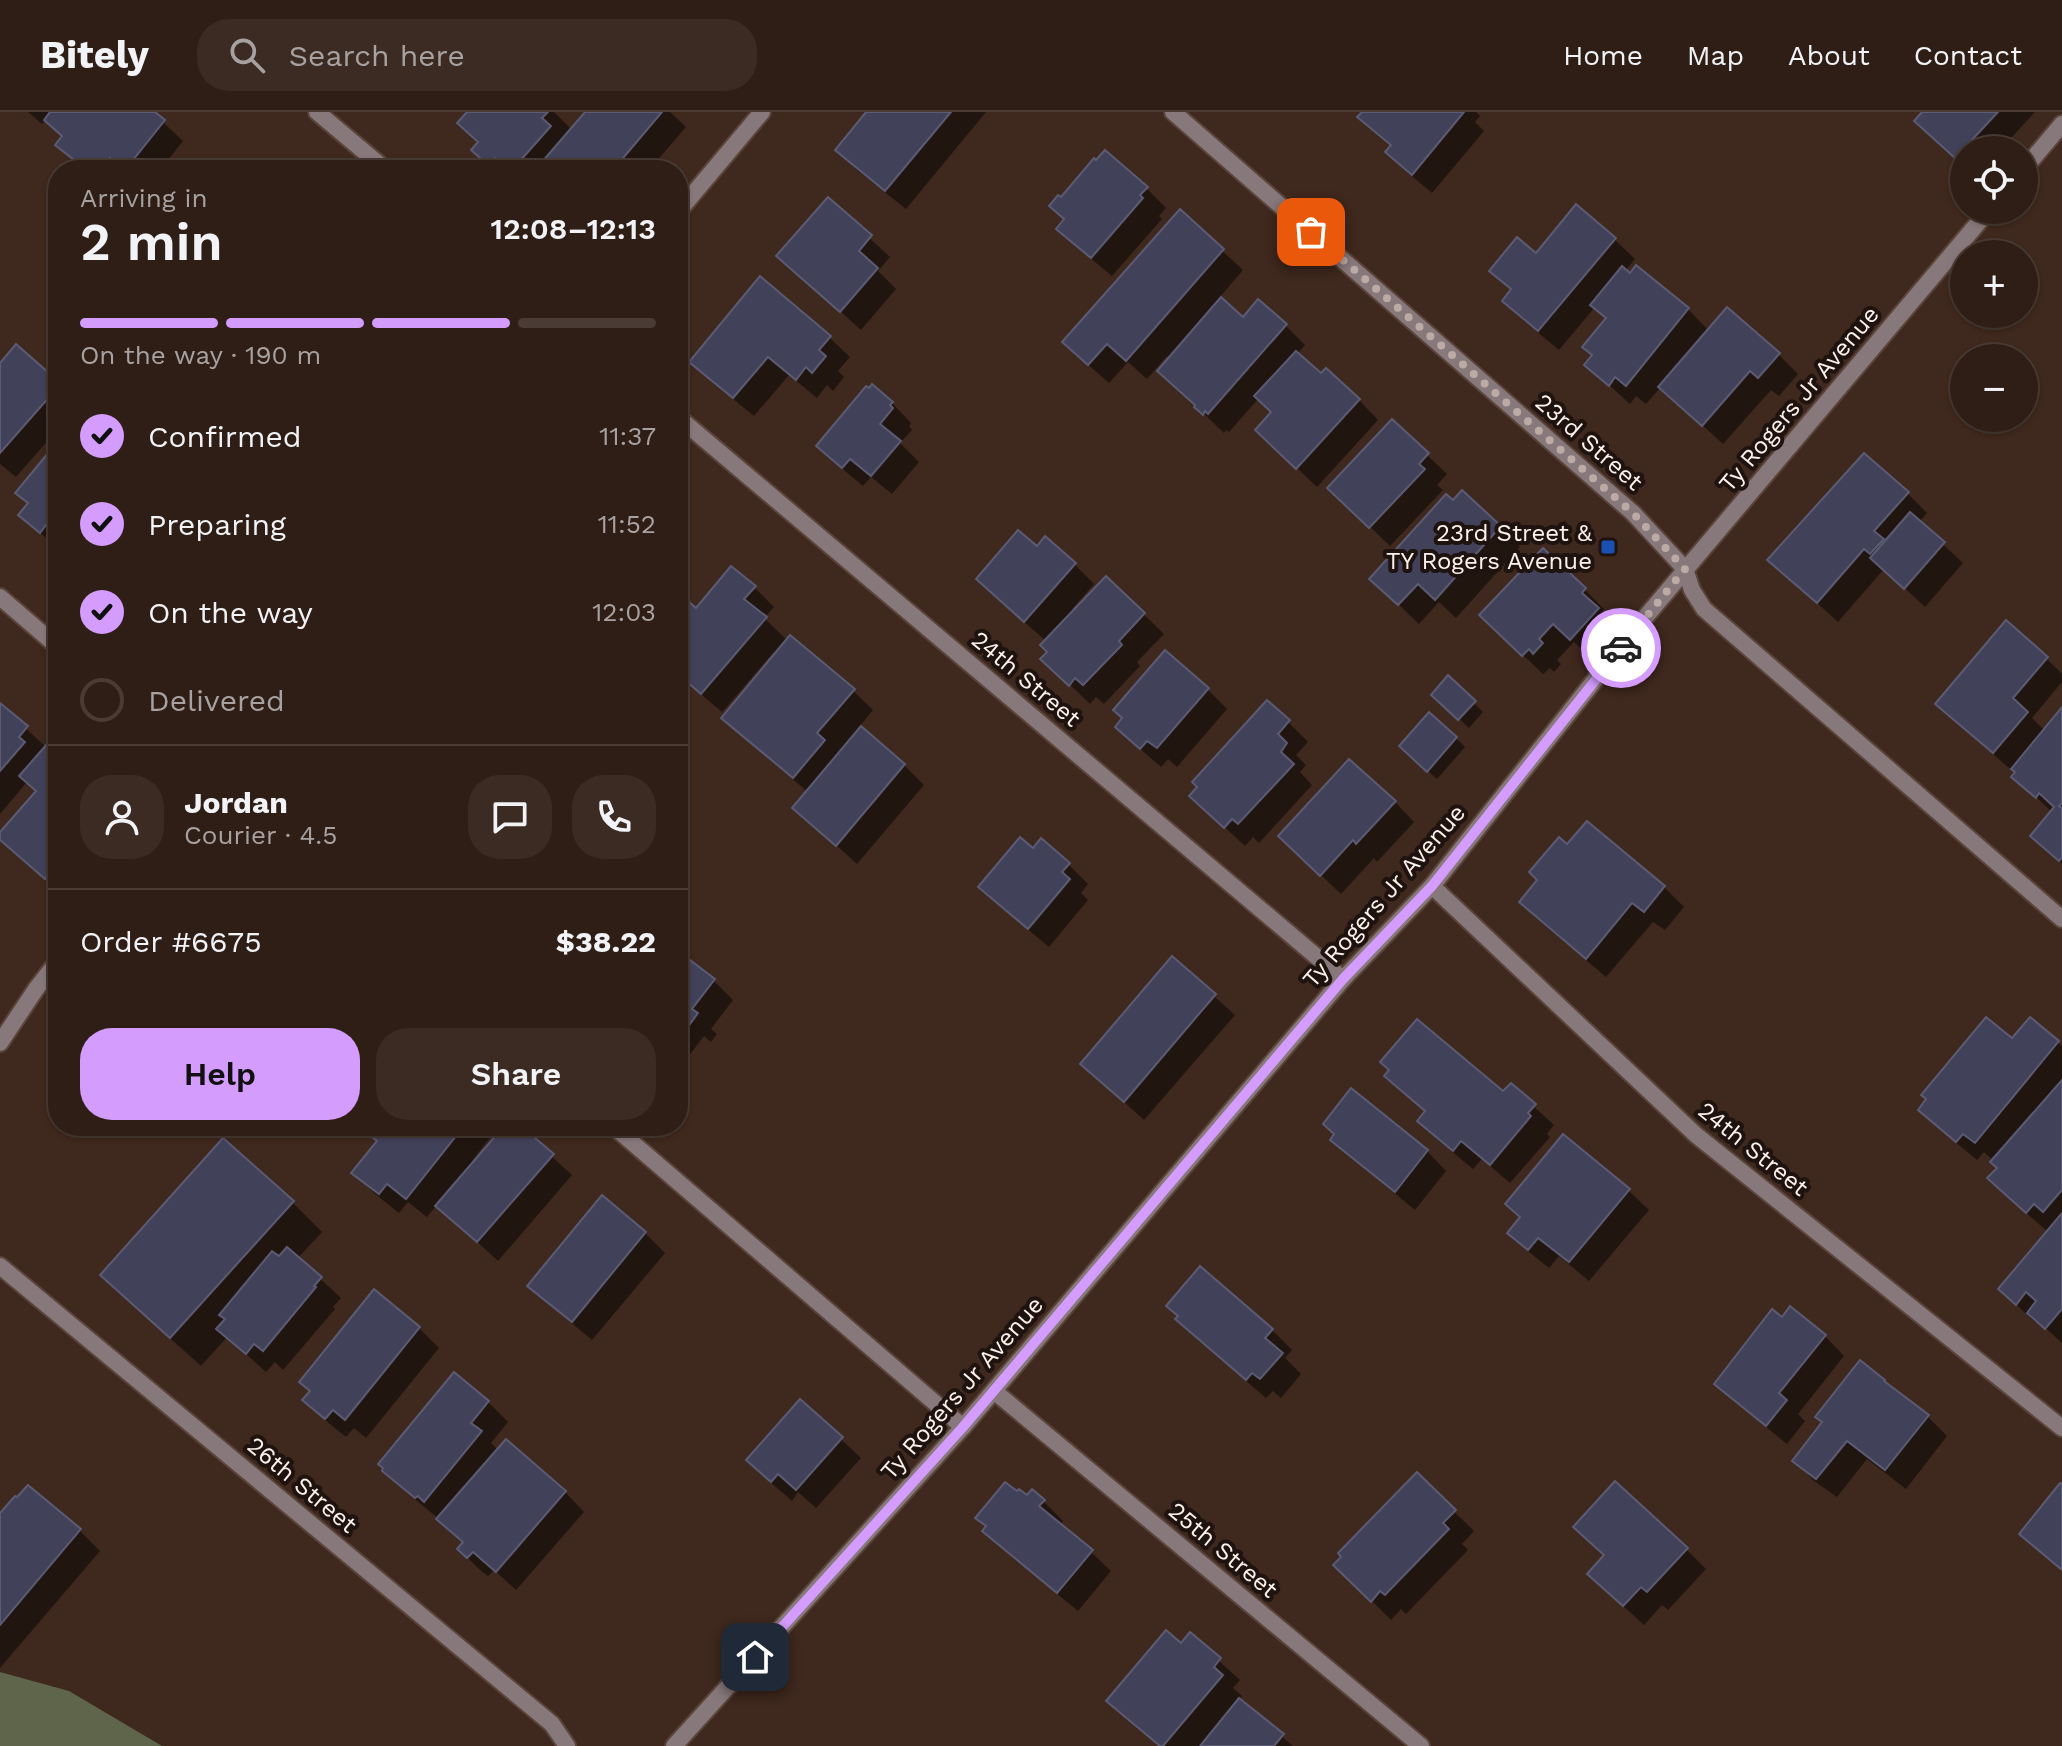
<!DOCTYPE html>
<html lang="en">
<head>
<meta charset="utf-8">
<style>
  body { margin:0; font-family:"Work Sans",sans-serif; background:#3b2b23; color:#f1f3f6; height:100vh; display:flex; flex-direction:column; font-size:30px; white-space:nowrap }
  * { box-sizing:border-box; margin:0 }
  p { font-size:26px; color:#a7a2a1 }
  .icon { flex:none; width:44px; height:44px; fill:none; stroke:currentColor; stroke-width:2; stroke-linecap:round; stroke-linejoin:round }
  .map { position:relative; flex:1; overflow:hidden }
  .drawer { position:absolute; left:48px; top:48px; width:640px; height:976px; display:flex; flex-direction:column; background:#2f1e16; border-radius:32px; box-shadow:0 2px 6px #0004,0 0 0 2px #4a3c35 }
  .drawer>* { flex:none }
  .controls { position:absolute; left:1950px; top:24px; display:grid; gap:16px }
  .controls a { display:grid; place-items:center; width:88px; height:88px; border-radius:50%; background:#2f1e16; box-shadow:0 2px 6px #0004,0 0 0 2px #4a3c35; font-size:40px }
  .pin { position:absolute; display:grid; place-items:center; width:68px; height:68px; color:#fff; margin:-34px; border-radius:16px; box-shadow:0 4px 12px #0006 }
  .courier { position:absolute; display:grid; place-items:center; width:80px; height:80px; margin:-40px; border:6px solid #d49cfc; border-radius:50%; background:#fff; color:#222; box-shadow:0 2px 10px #0007 }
  .head em { font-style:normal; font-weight:600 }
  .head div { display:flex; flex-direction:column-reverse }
  .head { display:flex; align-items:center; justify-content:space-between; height:136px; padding:0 32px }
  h1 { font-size:52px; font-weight:600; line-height:60px }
  .bar { display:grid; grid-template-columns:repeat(4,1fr); gap:12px 8px; align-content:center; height:96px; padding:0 32px }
  .bar i { height:10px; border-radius:6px; background:#4a3c35 }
  .bar .current { background:#d49cfc }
  .bar p { grid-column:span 4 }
  .line { display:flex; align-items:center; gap:20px; padding:0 32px; border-top:2px solid #4a3c35 }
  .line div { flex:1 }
  .round { display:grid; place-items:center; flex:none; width:84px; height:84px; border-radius:32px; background:#3b2b23 }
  ol { padding:0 32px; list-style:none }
  li { display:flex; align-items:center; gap:24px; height:88px }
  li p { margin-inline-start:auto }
  li .icon { padding:8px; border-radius:50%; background:#d49cfc; color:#111; stroke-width:4 }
  li:last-child { color:#a7a2a1 }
  li i { width:44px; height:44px; border:4px solid #4a3c35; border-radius:50% }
  .primary-button { display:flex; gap:16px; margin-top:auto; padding:16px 32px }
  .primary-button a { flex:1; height:92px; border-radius:32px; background:#d49cfc; color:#111; font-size:32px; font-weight:600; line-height:92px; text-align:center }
  .primary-button a+a { background:#3b2b23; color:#f1f3f6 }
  header { display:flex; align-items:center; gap:48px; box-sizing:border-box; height:112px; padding:0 40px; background:#2f1e16; border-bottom:2px solid #4a3c35 }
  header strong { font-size:38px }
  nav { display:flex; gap:44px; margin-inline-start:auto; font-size:28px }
  .search { width:560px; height:72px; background:#3b2b23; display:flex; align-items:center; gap:20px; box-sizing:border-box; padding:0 28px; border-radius:32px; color:#a7a2a1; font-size:30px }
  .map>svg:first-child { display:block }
  .forest { fill:#5f654a }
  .shadow { fill:#0007 }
  .building { fill:#42415a; stroke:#5b5b74; stroke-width:2 }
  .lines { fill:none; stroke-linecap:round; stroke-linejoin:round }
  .street-casing { stroke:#5a443a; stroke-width:20 }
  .street { stroke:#87787b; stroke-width:16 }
  .done { stroke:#bcaba4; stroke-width:8; stroke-dasharray:0 14.4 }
  .route { stroke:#d49cfc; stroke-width:10 }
  .transit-dot { fill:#1a4fb4; stroke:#1e130f; stroke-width:3 }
  .labels { text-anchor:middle; stroke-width:8; stroke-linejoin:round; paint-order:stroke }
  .street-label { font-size:24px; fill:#fff2ec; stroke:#1e130f }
  .poi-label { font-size:24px; fill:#fff2ec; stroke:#1e130f; text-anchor:end }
</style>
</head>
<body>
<header>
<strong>Bitely</strong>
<div class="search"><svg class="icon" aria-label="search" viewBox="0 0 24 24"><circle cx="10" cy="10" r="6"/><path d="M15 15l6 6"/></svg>Search here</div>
<nav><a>Home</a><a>Map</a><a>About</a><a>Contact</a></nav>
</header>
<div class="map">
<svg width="2062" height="1634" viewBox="0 0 2062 1634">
  <rect width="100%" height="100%" fill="#3f281d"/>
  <polygon class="forest" points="0,1560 69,1579 162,1634 0,1634"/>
  <g class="shadow">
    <polygon points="28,0 152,0 183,29 160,58 85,58 58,33 64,25 46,8 42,12"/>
    <polygon points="470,0 554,0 572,18 587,0 670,0 686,15 649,58 494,58 474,38 480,32"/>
    <polygon points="869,0 986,0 906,97 857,58 837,38"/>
    <polygon points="1364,0 1476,0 1480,4 1475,10 1484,19 1432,81 1407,60 1387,40 1392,35 1360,5"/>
    <polygon points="1925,0 2035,0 2000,38 1964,38 1964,54 1936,29"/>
    <polygon points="1146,76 1166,96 1159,104 1162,107 1112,164 1078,136 1059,117 1066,108"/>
    <polygon points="828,88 890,145 878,159 896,177 861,218 779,144"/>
    <polygon points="1576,95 1615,128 1635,147 1625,159 1631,164 1637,156 1688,197 1709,219 1779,243 1798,262 1779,284 1771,278 1723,332 1661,275 1646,292 1636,284 1630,292 1587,253 1594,244 1608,208 1595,195 1559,238 1524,209 1504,189 1512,179 1491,158 1536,144"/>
    <polygon points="1180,100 1243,158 1219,186 1243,207 1285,213 1305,233 1297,242 1321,264 1359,288 1378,308 1317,375 1277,337 1273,301 1259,286 1229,320 1226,318 1224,321 1196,294 1167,244 1147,267 1128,250 1109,271 1084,249"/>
    <polygon points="760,167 830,226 850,245 838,259 844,265 833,279 827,273 817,286 789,263 754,304 711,269 691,250"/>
    <polygon points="0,254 58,272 58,317 16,365 0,352"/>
    <polygon points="892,291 911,311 909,314 912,318 900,331 919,350 892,382 871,365 863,374 838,353 818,334"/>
    <polygon points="58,332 58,437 21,403 29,392"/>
    <polygon points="1427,343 1447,362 1437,373 1443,378 1390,434 1330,376"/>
    <polygon points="1462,381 1520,435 1456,506 1439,490 1419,512 1392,486 1453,391"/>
    <polygon points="1907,381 1927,401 1919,410 1963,451 1925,495 1884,457 1838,510 1770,448"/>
    <polygon points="1037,437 1074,452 1094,472 1072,497 1075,499 1106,466 1164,522 1137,550 1140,554 1104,592 1096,585 1090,592 1063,566 1046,529 998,487"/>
    <polygon points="754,475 774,495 764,506 788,529 853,579 873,598 859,615 904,653 924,673 857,752 795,696 808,680 743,625 724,606 776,543 773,541 722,600 678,563 678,483 696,498"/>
    <polygon points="1585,478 1604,497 1601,501 1617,517 1591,546 1574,530 1557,548 1561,552 1554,560 1550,556 1543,562 1502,523"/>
    <polygon points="2046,546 2062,562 2062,570 2032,606 2045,619 2062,598 2062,752 2032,724 2052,700 2014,665 2016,662 1957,611 1937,591"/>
    <polygon points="1448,566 1483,600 1469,616 1433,582"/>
    <polygon points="1207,577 1227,597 1177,655 1168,647 1161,655 1137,634"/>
    <polygon points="0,593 47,636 58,642 58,779 0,726 0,723 37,680 27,670 0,702"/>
    <polygon points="1288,610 1308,630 1296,643 1306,653 1300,660 1312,673 1259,731 1253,725 1245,734 1191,684"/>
    <polygon points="1456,626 1465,635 1437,667 1411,644"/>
    <polygon points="1395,690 1414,710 1377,750 1374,746 1341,782 1301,744"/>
    <polygon points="1587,711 1664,775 1684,795 1665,818 1653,810 1606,865 1541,810 1521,790"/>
    <polygon points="1033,739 1068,752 1088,772 1081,781 1088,788 1049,835 1000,794 981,775"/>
    <polygon points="678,841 714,869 733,888 711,917 717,922 711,930 704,924 688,945 685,942 678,951"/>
    <polygon points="1172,847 1235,903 1144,1008 1082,952"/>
    <polygon points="2030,907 2062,934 2062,1231 2038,1209 2036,1211 2021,1197 2001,1177 2048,1120 2009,1086 1999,1056 1994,1049 1984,1040 1977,1048 1941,1018 1921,998 2012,929"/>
    <polygon points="1391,958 1503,982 1511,974 1554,1013 1547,1022 1550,1025 1510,1071 1482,1047 1473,1057 1439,1029 1419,1009 1426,1001 1386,964"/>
    <polygon points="361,1014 499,1014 472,1049 475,1051 507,1014 518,1014 572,1063 498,1149 437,1093 427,1105 408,1090 399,1101 374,1081 354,1061 378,1031"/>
    <polygon points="1563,1025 1629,1079 1649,1098 1589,1169 1559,1144 1549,1156 1529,1140 1510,1121 1522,1106"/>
    <polygon points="1333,1028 1427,1039 1446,1059 1415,1098 1353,1047"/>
    <polygon points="292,1090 322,1120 298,1146 341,1186 333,1195 335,1197 283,1258 275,1250 266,1260 227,1225 201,1254 132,1192 102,1163"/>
    <polygon points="645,1121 665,1141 592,1228 550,1193 530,1174"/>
    <polygon points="374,1180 419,1216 439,1236 366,1326 354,1316 346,1325 325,1308 305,1288"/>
    <polygon points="1178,1207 1272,1218 1292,1238 1285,1246 1301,1262 1281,1286 1273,1279 1266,1286 1197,1227"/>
    <polygon points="1825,1224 1844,1244 1798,1302 1805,1309 1787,1332 1736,1291 1716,1272"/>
    <polygon points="1891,1277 1928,1305 1947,1324 1906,1377 1867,1347 1837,1385 1814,1369 1795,1349"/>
    <polygon points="488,1290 508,1310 491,1331 498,1338 565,1380 584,1400 516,1478 494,1458 488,1464 479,1457 459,1437 464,1432 439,1407 404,1378 384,1358"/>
    <polygon points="801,1290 861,1346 816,1396 798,1380 792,1389 768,1368"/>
    <polygon points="1417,1363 1474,1419 1462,1432 1468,1438 1406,1502 1401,1497 1391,1508 1336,1453"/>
    <polygon points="28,1375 80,1419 100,1439 0,1556 0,1404"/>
    <polygon points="1028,1386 1043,1389 1063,1409 1059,1413 1091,1440 1111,1459 1078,1499 1004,1438 985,1418"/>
    <polygon points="1686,1437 1706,1457 1668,1498 1662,1493 1644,1513 1609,1481"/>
    <polygon points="1190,1523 1240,1568 1233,1576 1242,1584 1238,1588 1293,1634 1159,1634 1109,1589 1182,1533"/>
  </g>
  <g class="building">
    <polygon points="50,0 155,0 165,8 125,58 110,46 101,58 87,58 55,33 62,24 44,8"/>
    <polygon points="467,0 548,0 542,6 551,14 512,58 509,58 495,46 489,54 471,38 478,30 457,11"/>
    <polygon points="585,0 662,0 613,58 535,58"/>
    <polygon points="866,0 951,0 885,79 835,38"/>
    <polygon points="1362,0 1464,0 1412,63 1385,40 1391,33 1357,5"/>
    <polygon points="1922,0 1998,0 1955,46 1914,9"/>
    <polygon points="1105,38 1148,75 1140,83 1143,86 1091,146 1056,117 1064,107 1049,94 1058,83 1061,85 1094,46 1096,48"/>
    <polygon points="828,85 872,123 859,139 878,156 840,200 776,144"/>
    <polygon points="1576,92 1616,126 1538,219 1502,189 1511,177 1489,159 1517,125 1536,141"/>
    <polygon points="1180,97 1224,137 1126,249 1107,232 1088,253 1062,230"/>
    <polygon points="1636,153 1689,196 1626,274 1615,265 1609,274 1584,253 1592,243 1582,235 1606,206 1590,193 1622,154 1630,161"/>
    <polygon points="760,164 831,224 819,238 826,244 812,261 806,255 796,268 768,245 733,286 689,250"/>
    <polygon points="1221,185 1243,205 1258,187 1287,212 1208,302 1205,299 1203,303 1194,295 1195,293 1157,259"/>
    <polygon points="1727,195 1780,241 1758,266 1750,259 1702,314 1658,275"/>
    <polygon points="16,232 58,269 58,275 0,341 0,251"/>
    <polygon points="1296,239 1321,261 1326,256 1360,287 1296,357 1255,318 1271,300 1254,284"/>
    <polygon points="872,272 893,290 890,293 893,296 880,312 901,329 871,364 850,347 842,356 816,334 866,274 869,276"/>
    <polygon points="1392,307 1429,341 1419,352 1425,357 1369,416 1327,376"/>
    <polygon points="58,329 58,416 49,409 40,421 18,403 28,391 15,381"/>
    <polygon points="1864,341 1909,380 1874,419 1884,427 1870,442 1864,437 1817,491 1767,448"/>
    <polygon points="1462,378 1501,414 1435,488 1418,472 1398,493 1369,467 1446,382 1453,388"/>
    <polygon points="1910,400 1945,430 1904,477 1870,446"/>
    <polygon points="1018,418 1037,434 1045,424 1076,451 1024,510 976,467"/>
    <polygon points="1543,436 1586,476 1582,481 1599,496 1570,528 1553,512 1539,527 1543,531 1533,542 1529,537 1522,544 1479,503"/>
    <polygon points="731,454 756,474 744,487 767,505 701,582 678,562 678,480 696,496"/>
    <polygon points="1106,464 1145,501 1119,529 1122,533 1083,573 1075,566 1069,574 1040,547 1047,540 1040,533"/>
    <polygon points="2006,508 2048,545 2013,586 2028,600 1993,641 1935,592"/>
    <polygon points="790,523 855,577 817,621 825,628 793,666 721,606"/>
    <polygon points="1165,538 1209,576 1157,636 1147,629 1140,637 1115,615 1122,606 1113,598"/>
    <polygon points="1448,563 1476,589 1458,608 1431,583"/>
    <polygon points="1267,588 1290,608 1278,622 1287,631 1281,640 1294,652 1238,712 1232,707 1224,716 1189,684 1197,675 1192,670"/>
    <polygon points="0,591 28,614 19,625 25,630 0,659"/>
    <polygon points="2062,595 2062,691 2059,694 2062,696 2062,745 2059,749 2030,724 2054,695 2039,681 2036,686 2011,665 2015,660 2011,657"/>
    <polygon points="1429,600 1457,625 1427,660 1399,634"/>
    <polygon points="861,614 905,652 836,734 792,696"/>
    <polygon points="48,631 58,639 58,751 45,767 0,728 0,720 36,679 19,664"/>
    <polygon points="1349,647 1396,689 1356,732 1353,728 1320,764 1278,724"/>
    <polygon points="1587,709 1665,774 1644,800 1632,791 1586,847 1519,790 1537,768 1529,760 1559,725 1567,732"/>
    <polygon points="1020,725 1033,736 1041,726 1070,751 1062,760 1070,767 1028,817 978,775"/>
    <polygon points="678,839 715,867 692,897 698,901 690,912 683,906 678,913"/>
    <polygon points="1172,844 1216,882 1124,990 1080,952"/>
    <polygon points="1986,905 2012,926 2030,905 2059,929 1975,1031 1963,1022 1956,1030 1918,998 1926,987 1921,983"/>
    <polygon points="1417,907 1503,979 1511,971 1536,992 1528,1001 1531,1004 1490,1053 1461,1029 1453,1039 1417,1009 1425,999 1384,964 1389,958 1380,950"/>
    <polygon points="2062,968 2062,1078 2043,1100 2034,1092 2026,1101 1987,1066 1997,1056 1990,1050"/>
    <polygon points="1351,976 1428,1038 1395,1080 1330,1028 1334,1022 1323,1012"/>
    <polygon points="358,1014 464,1014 406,1087 387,1072 379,1082 351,1061 377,1029"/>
    <polygon points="504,1014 521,1014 554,1042 477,1130 435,1094"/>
    <polygon points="1563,1022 1630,1077 1569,1150 1538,1126 1528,1138 1507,1121 1520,1105 1505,1092"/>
    <polygon points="223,1026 294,1089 170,1226 100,1163"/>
    <polygon points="602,1083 646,1120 572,1210 527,1174"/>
    <polygon points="2062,1101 2062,1197 2045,1217 2027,1201 2036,1189 2026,1180 2016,1193 1998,1177"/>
    <polygon points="287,1135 322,1165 314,1174 316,1175 263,1239 254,1232 246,1242 216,1217 225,1207 219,1203 272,1139 279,1144"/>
    <polygon points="1200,1154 1273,1217 1265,1226 1283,1241 1260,1267 1252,1261 1246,1268 1175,1207 1178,1204 1166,1194"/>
    <polygon points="374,1177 420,1215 345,1308 333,1298 325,1307 302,1288 310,1279 299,1270"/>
    <polygon points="1790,1194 1826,1223 1779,1281 1787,1288 1766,1314 1714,1272 1772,1197 1782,1205"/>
    <polygon points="1860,1248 1885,1268 1884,1269 1929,1303 1885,1358 1847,1329 1816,1367 1792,1349 1822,1310 1815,1305"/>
    <polygon points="454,1260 489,1289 471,1311 482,1319 424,1390 418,1384 415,1386 382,1359 383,1356 378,1352"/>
    <polygon points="800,1287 843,1325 796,1378 778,1362 771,1370 746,1348"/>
    <polygon points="506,1327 566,1379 496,1460 473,1440 467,1446 457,1437 463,1430 436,1407"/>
    <polygon points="1417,1360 1456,1398 1443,1411 1449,1417 1385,1483 1380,1479 1371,1490 1333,1453 1341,1445 1338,1441"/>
    <polygon points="1615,1369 1688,1436 1647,1480 1641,1475 1623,1494 1587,1462 1604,1443 1573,1415"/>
    <polygon points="1005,1370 1017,1379 1019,1377 1027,1383 1032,1377 1045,1388 1039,1394 1093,1438 1057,1481 982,1419 986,1414 975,1406"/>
    <polygon points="2060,1371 2062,1372 2062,1458 2019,1422"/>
    <polygon points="28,1373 81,1417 0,1513 0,1401 15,1384 17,1385"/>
    <polygon points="1166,1518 1181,1531 1190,1520 1221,1546 1214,1555 1223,1563 1163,1634 1160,1634 1106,1589"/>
    <polygon points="1239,1586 1284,1622 1274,1634 1200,1634"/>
  </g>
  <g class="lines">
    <defs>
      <g id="street">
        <polyline points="317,0 386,58"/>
        <polyline points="1173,0 1633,401 1685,457 1692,478 1704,497 2062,807"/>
        <polyline points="2024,57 2062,12"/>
        <polyline points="678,100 762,0"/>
        <polyline points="678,305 1343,867"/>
        <polyline points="0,485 58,535"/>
        <polyline points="1432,774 1696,1023 2062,1316"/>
        <polyline points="0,931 36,877 58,849"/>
        <polyline points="613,1014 963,1315"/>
        <polyline points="0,1154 552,1612 567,1634"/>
        <polyline points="994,1279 1421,1634"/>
        <polyline points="674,1634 963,1315 1343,867 1432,774 1632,521 1989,98"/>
      </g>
    </defs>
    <use href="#street" class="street-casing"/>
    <use href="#street" class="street"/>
  </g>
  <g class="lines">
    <polyline class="done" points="1311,120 1633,401 1685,457 1621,536"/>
    <polyline class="route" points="755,1545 963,1315 1343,867 1432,774 1621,536"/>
  </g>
  <rect class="transit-dot" x="1600" y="427" width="16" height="16" rx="4"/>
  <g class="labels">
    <g class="street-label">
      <text transform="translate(1799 287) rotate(-50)" y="8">Ty Rogers Jr Avenue</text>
      <text transform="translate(1589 330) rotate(41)" y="8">23rd Street</text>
      <text transform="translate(1026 567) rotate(40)" y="8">24th Street</text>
      <text transform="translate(1384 784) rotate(-49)" y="8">Ty Rogers Jr Avenue</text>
      <text transform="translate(1753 1037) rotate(39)" y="8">24th Street</text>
      <text transform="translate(962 1276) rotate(-49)" y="8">Ty Rogers Jr Avenue</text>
      <text transform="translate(302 1373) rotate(40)" y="8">26th Street</text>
      <text transform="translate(1223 1438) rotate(40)" y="8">25th Street</text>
    </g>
    <g class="poi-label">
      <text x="1592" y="429">23rd Street &amp;<tspan x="1592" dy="28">TY Rogers Avenue</tspan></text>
    </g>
  </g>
</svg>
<div class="controls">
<a><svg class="icon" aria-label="locate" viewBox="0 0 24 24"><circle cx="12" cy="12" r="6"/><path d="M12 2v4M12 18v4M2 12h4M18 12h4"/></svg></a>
<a>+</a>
<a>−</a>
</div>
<div class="pin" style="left:1311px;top:120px;background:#ea580c"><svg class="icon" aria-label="bag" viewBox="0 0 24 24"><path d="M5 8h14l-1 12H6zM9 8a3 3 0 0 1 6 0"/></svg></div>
<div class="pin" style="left:755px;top:1545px;background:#1f2937"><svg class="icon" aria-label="home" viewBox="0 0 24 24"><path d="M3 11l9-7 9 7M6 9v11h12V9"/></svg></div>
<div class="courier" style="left:1621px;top:536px"><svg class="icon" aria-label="car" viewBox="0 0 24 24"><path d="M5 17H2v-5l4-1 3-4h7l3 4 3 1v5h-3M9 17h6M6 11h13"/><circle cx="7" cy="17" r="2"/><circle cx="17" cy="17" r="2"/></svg></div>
<section class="drawer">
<div class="head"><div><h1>2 min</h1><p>Arriving in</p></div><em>12:08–12:13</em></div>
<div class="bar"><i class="current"></i><i class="current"></i><i class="current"></i><i></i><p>On the way · 190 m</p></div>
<ol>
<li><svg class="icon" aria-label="check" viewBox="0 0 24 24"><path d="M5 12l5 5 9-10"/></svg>Confirmed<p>11:37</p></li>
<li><svg class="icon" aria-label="check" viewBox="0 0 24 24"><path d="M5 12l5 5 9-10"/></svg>Preparing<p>11:52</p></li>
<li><svg class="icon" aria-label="check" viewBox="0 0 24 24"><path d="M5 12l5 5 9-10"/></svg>On the way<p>12:03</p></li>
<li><i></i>Delivered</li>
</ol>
<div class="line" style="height:144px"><a class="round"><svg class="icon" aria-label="person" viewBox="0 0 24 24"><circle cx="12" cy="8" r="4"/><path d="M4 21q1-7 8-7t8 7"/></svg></a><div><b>Jordan</b><p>Courier · 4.5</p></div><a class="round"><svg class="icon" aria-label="chat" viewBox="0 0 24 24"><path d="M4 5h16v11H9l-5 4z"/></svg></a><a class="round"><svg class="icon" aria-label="phone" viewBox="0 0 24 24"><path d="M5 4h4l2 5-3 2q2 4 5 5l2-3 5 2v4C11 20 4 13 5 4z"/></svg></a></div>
<div class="line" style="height:104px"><div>Order #6675</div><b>$38.22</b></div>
<div class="primary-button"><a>Help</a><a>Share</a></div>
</section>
</div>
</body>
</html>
